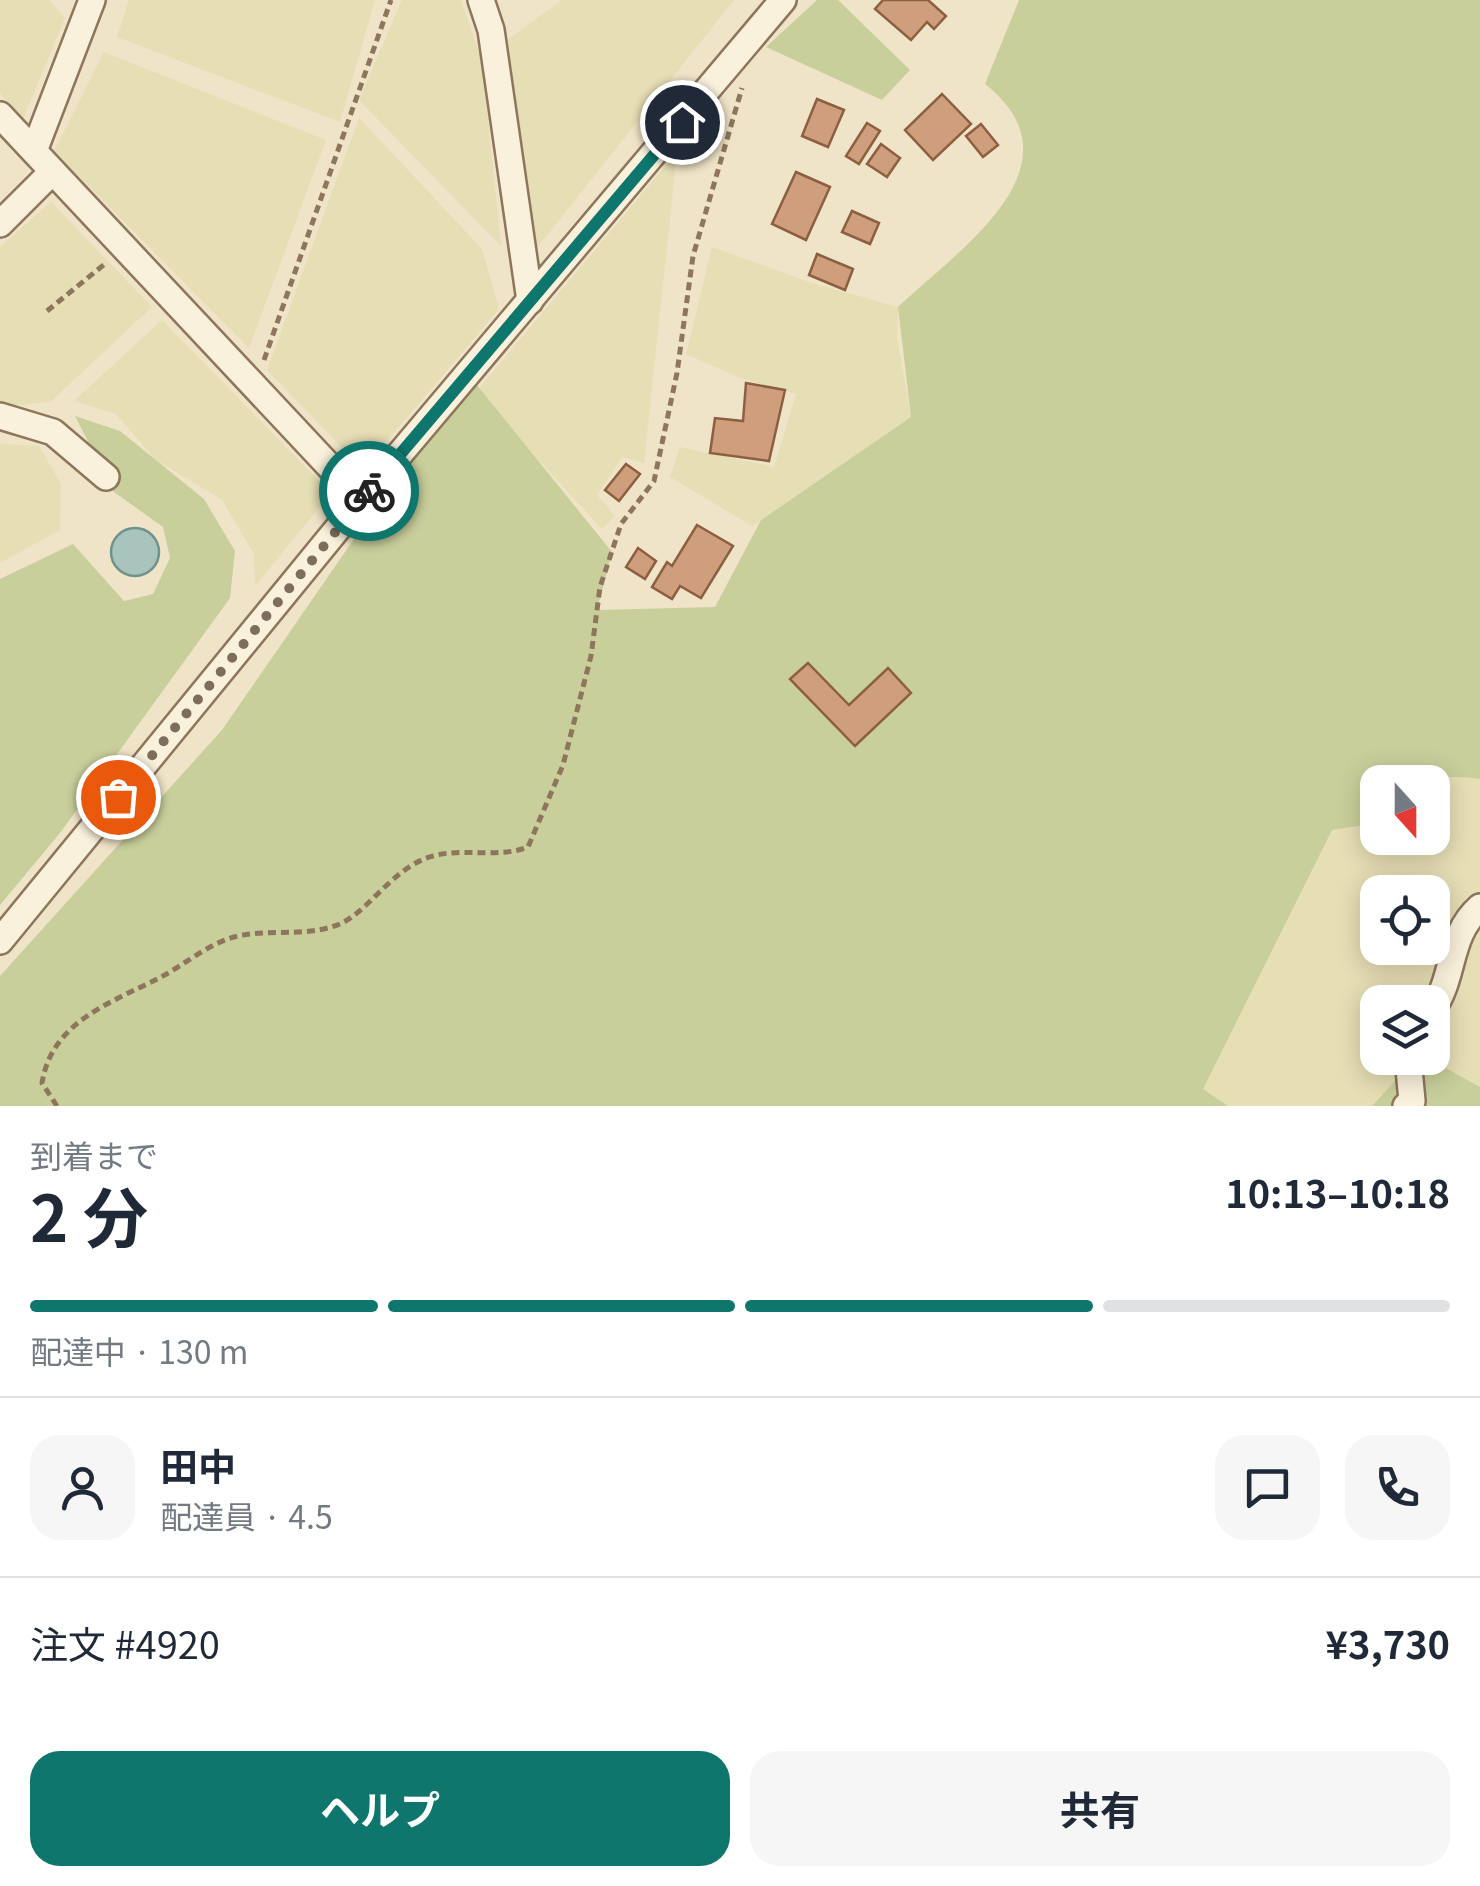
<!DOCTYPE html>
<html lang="ja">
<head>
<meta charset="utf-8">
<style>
  body { margin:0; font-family:Georgia,"Noto Sans JP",serif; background:#f6f6f7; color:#1f2937; height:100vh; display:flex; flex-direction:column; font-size:38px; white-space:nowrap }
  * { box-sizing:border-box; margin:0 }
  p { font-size:32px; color:#747a83 }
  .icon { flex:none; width:55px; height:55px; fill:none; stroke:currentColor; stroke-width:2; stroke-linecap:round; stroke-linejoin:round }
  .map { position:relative; height:1106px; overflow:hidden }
  .side { display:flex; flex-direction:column; background:#fff; flex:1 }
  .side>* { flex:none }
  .needle { width:65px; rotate:159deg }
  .tools { position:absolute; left:1360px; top:765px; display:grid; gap:20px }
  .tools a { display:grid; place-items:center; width:90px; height:90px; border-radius:20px; background:#fff; box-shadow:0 5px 25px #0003; font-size:50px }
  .pin { position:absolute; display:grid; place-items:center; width:85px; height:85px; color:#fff; margin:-42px; border:5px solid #fff; border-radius:50%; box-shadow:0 2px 10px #0007 }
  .courier { position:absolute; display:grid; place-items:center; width:100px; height:100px; margin:-50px; border:8px solid #0f766e; border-radius:50%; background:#fff; color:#222; box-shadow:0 2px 12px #0007 }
  .overview em { font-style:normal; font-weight:700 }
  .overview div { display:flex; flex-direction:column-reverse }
  .overview { display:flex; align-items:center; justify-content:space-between; height:170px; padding:0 30px }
  h1 { font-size:65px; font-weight:700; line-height:75px }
  .bar { display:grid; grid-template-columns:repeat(4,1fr); gap:15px 10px; align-content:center; height:120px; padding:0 30px }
  .bar i { height:12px; border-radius:8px; background:#e0e1e3 }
  .bar .current { background:#0f766e }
  .bar p { grid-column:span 4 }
  .line { display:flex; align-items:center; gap:25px; padding:0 30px; border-top:2px solid #e0e1e3 }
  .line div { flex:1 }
  .round { display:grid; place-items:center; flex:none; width:105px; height:105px; border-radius:30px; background:#f6f6f7 }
  .cta { display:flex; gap:20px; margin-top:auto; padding:20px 30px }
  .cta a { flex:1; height:115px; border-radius:30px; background:#0f766e; color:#fff; font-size:40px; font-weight:700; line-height:115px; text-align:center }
  .cta a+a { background:#f6f6f7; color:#1f2937 }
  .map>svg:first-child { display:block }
  .farmland { fill:#e6deb5; fill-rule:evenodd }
  .green { fill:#c9cf9b }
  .water { fill:#a9c4bc; stroke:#6f938a; stroke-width:2.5 }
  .building { fill:#cf9f7d; stroke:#8d5f41; stroke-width:2.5 }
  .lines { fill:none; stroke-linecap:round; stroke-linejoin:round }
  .minor-casing { stroke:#8d765c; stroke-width:30 }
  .path { stroke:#8d765c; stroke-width:5; stroke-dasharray:8 5; stroke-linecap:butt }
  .minor { stroke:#faf1dc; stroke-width:25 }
  .done { stroke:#7c6e5b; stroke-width:10; stroke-dasharray:0 18 }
  .route { stroke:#0f766e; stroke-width:12 }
</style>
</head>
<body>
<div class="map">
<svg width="1480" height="1106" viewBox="0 0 1480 1106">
  <rect width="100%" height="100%" fill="#f0e4c8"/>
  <g class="farmland">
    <polygon points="0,0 49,0 65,18 23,119 0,93"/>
    <polygon points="129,0 375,0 340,122 117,37"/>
    <polygon points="402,0 461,0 482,62 501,246 359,100"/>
    <polygon points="562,0 734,0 529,258 507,40"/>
    <polygon points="104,52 326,140 249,348 54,151"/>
    <polygon points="359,118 482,249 499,309 363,469 267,370"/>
    <polygon points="677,152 644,463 622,457 597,495 615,516 602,529 476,392"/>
    <polygon points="51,202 152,307 50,402 0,407 0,247"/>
    <polygon points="712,247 809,282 898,307 897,337 911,417 752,526 670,477 680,447 774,467 796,394 740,378 686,354"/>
    <polygon points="162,320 331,493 255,586 254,554 222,500 155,459 116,414 74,401"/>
    <polygon points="0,444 39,446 61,484 60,530 0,563"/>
    <path d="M 1443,773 L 1480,779 L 1480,1087 L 1428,1058 L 1432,1058 L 1432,1002 L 1378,1002 L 1378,1058 L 1416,1058 L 1372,1106 L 1228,1106 L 1202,1089 L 1332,829 L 1377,823 L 1378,838 L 1432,838 L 1432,782 L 1418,782 ZM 1378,892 L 1432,892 L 1432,948 L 1378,948 Z"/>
  </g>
  <g class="green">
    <polygon points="817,0 838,0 910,70 882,100 766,47"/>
    <path d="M 1019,0 L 1480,0 L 1480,779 C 1442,773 1416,782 1378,782 L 1377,823 L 1332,830 L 1203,1089 L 1228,1106 L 0,1106 L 0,976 L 222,730 L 468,374 L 612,552 L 597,610 L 715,607 L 761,520 L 911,417 L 898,307 C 959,249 1087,165 985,84 Z"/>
    <polygon points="75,416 120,431 204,499 235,551 230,598 60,833 0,905 0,579 73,544 124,601 153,594 170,558 163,527 114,492"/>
    <polygon points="1416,1058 1428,1058 1480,1087 1480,1106 1372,1106"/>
  </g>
  <circle class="water" cx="135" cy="552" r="24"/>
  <g class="building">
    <polygon points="883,0 928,0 946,16 934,29 927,22 911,40 875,9"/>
    <polygon points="942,94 971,124 933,160 905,130"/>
    <polygon points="817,99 844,110 828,147 802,136"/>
    <polygon points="867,123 880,131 859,164 846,156"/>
    <polygon points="981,124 998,145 983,157 966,136"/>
    <polygon points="881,144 900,158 887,177 867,164"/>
    <polygon points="796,172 830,187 806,240 772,224"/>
    <polygon points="852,211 879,223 870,244 842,232"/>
    <polygon points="817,254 853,269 845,290 809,275"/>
    <polygon points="746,383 785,390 769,461 710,453 715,418 743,421"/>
    <polygon points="626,464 640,474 619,501 605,490"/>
    <polygon points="697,525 733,546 701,598 680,586 672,599 652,587 667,562 672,566"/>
    <polygon points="638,548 656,561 645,579 626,567"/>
    <polygon points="808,663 849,705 888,668 911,693 855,746 790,679"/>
  </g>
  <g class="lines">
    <defs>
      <g id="minor">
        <polyline points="481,0 491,30 530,301"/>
        <polyline points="0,115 361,500"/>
        <polyline points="34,151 92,0"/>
        <polyline points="0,224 52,172"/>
        <polyline points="0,416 53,432 106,477"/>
        <polyline points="0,941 361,500 783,0"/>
        <path d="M 1432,1010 C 1456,976 1447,936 1480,907"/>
        <polyline points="1406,1106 1412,1101 1408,1058"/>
      </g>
    </defs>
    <use href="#minor" class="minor-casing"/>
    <g class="path">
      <polyline points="47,311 106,263"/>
      <polyline points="264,360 391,0"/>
      <path d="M 57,1106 L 42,1083 C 52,1021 111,1003 161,977 C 184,965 208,944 234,937 C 269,928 305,938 340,924 C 368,911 390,873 424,859 C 458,845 494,860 528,847 L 563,765 L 591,656 L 600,587 L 621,524 L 654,481 L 677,373 L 693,256 L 742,88"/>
    </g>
    <use href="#minor" class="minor"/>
  </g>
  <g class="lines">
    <polyline class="done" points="118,797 369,491"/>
    <polyline class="route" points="369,491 682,122"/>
  </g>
</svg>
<div class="tools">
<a><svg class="needle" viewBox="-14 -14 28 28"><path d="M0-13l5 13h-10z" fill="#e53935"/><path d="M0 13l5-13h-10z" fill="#747a83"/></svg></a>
<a><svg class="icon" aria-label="locate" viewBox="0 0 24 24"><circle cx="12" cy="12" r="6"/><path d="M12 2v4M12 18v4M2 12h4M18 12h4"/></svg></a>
<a><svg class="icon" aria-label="layers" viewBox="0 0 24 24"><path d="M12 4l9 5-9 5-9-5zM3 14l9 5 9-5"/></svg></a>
</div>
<div class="pin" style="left:118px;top:797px;background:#ea580c"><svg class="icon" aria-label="bag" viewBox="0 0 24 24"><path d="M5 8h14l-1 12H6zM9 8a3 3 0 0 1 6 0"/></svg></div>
<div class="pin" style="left:682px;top:122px;background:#1f2937"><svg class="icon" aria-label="home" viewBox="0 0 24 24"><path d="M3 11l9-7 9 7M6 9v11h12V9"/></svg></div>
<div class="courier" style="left:369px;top:491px"><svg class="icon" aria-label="bike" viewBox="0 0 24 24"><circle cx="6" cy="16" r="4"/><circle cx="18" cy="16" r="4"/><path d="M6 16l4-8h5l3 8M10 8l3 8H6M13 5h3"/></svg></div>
</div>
<section class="side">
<div class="overview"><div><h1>2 分</h1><p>到着まで</p></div><em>10:13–10:18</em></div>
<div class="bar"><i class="current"></i><i class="current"></i><i class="current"></i><i></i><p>配達中 · 130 m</p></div>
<div class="line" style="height:180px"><a class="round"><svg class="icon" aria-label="person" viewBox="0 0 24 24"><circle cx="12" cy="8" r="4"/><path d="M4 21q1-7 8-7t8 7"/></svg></a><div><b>田中</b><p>配達員 · 4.5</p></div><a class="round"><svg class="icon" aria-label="chat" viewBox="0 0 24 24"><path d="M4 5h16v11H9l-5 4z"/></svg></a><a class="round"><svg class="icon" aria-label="phone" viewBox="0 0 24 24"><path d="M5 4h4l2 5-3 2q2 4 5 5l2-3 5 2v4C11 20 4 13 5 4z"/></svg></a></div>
<div class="line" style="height:130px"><div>注文 #4920</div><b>¥3,730</b></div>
<div class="cta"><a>ヘルプ</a><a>共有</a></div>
</section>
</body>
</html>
